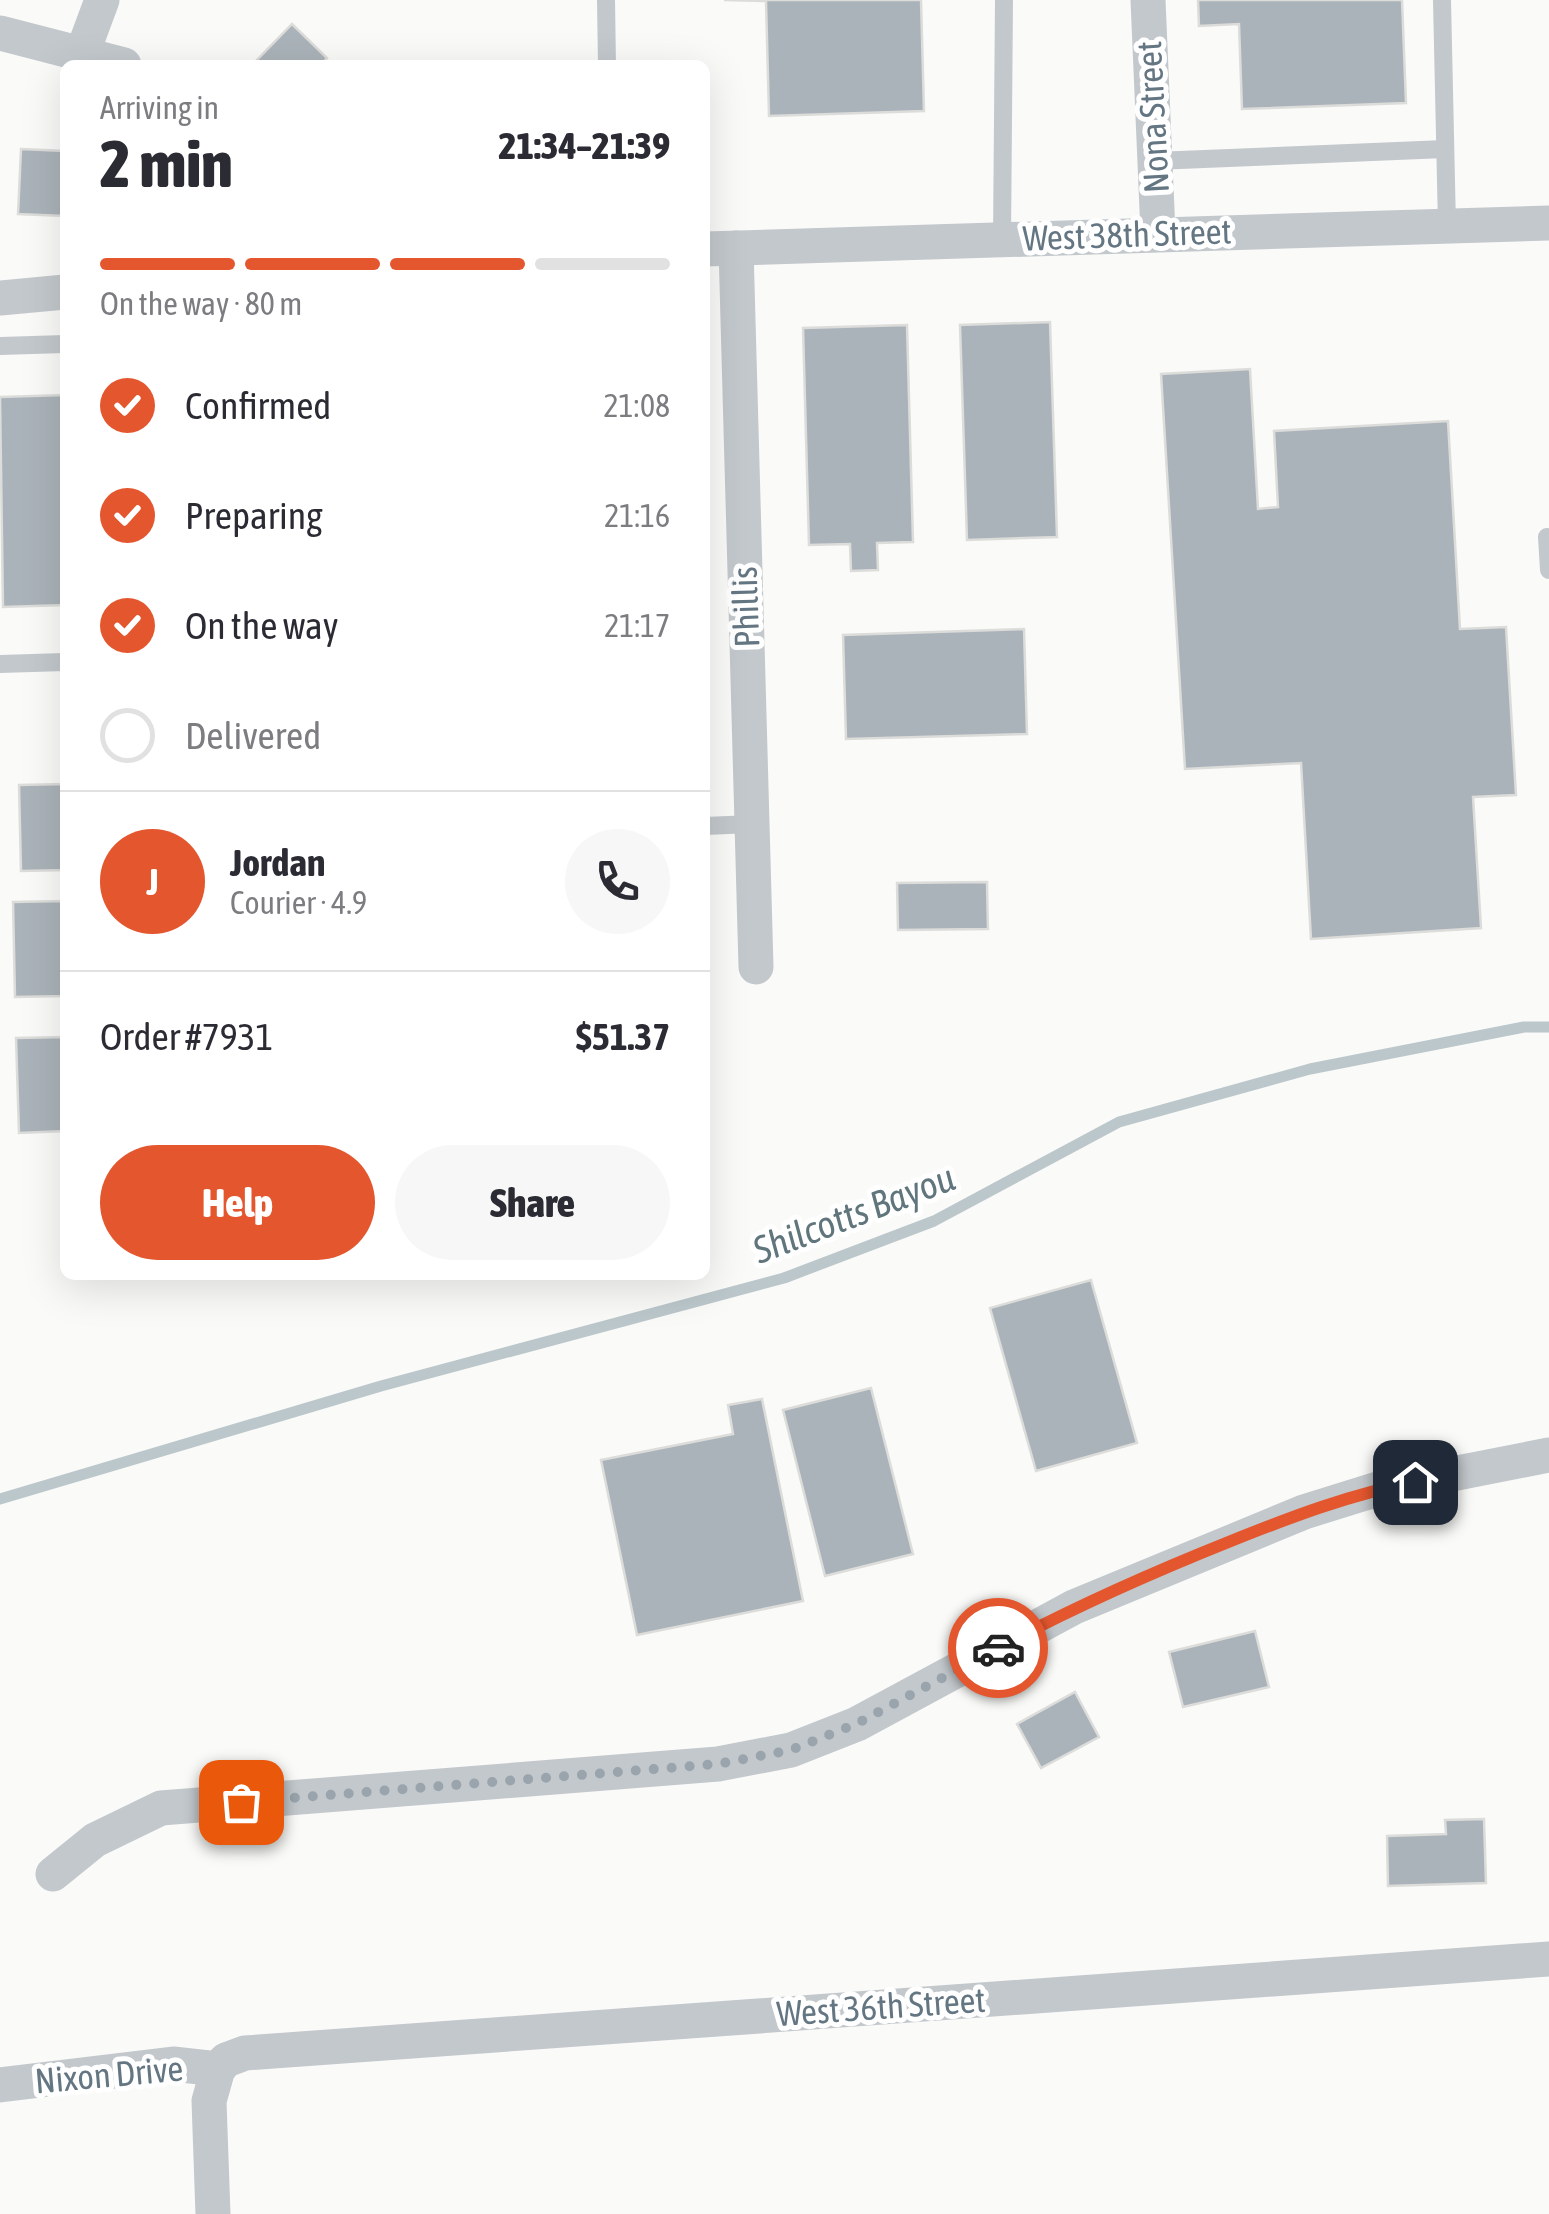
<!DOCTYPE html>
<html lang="en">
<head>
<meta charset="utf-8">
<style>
  body { margin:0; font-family:"Asap Condensed",sans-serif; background:#f7f7f7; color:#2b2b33; height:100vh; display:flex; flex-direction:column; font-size:38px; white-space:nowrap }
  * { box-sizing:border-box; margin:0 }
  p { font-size:32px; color:#7c7c81 }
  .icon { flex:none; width:55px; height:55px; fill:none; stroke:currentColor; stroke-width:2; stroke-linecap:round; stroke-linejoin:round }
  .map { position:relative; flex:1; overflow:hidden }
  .sheet { position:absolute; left:60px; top:60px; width:650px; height:1220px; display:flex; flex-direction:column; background:#fff; border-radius:15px; box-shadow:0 10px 40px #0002 }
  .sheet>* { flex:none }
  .pin { position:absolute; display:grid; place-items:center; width:85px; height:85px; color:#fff; margin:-42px; border-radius:20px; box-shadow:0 5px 15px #0006 }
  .courier { position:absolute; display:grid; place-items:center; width:100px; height:100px; margin:-50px; border:8px solid #e4572e; border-radius:50%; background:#fff; color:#222; box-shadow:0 2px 12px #0007 }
  .headline em { font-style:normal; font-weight:800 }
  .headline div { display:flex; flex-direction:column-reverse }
  .headline { display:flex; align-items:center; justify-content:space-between; height:170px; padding:0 40px }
  h1 { font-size:65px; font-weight:800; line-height:75px }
  .bar { display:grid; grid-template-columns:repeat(4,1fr); gap:15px 10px; align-content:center; height:120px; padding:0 40px }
  .bar i { height:12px; border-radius:8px; background:#e1e1e2 }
  .bar .active { background:#e4572e }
  .bar p { grid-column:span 4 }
  .line { display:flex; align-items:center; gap:25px; padding:0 40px; border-top:2px solid #e1e1e2 }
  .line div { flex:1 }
  .round { display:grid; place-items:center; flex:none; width:105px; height:105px; border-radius:52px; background:#f7f7f7 }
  ol { padding:0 40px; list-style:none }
  li { display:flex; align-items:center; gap:30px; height:110px }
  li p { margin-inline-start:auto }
  li .icon { padding:10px; border-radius:50%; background:#e4572e; color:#fff; stroke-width:4 }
  li:last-child { color:#7c7c81 }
  li i { width:55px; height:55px; border:5px solid #e1e1e2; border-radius:50% }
  .button { display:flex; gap:20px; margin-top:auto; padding:20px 40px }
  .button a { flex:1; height:115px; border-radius:60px; background:#e4572e; color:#fff; font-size:40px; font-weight:800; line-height:115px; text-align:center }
  .button a+a { background:#f7f7f7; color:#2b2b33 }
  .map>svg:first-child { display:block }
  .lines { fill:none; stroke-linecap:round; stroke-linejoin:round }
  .stream { stroke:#bbc7cb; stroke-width:11 }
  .building { fill:#aab3b9; stroke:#dcdcda; stroke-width:2.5 }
  .lane { stroke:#c3c8cc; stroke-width:18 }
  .street { stroke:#c3c8cc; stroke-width:35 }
  .done { stroke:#99a4ac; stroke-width:10; stroke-dasharray:0 18 }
  .route { stroke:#e4572e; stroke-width:12 }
  .labels { text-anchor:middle; stroke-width:10; stroke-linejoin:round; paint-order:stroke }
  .street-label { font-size:35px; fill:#657683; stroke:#fff }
  .water-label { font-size:38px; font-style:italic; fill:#60757c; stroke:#fff }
</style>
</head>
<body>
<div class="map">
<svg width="1549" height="2214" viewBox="0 0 1549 2214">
  <rect width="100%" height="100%" fill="#fafaf8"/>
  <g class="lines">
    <polyline class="stream" points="0,1499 381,1386 784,1278 934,1221 1119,1122 1310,1069 1524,1027 1549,1027"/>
  </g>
  <g class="building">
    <polygon points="724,0 921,0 924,111 769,116 766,1"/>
    <polygon points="1198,0 1402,0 1406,103 1242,109 1239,24 1199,26"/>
    <polygon points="292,24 327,58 321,65 252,65"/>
    <polygon points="21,149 65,151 65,216 18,214"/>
    <polygon points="1050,322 1057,537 967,540 960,325"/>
    <polygon points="907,325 913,542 877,543 878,570 851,571 850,544 809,545 803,328"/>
    <polygon points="1250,369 1258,509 1278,507 1274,431 1448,421 1460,629 1506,627 1516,795 1473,797 1481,928 1311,939 1301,763 1185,769 1161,374"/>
    <polygon points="65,395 65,605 3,607 0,397"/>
    <polygon points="1024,629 1027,734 846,739 843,635"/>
    <polygon points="65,784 65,870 21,871 19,785"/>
    <polygon points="987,882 988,929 898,930 897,883"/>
    <polygon points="65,901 65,996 15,997 13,902"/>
    <polygon points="65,1037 65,1131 19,1133 16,1038"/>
    <polygon points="1091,1280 1137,1443 1036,1471 990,1308"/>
    <polygon points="871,1388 913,1554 825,1576 783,1410"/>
    <polygon points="762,1399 803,1601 637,1635 601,1460 733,1434 728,1405"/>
    <polygon points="1255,1631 1269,1687 1183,1707 1169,1652"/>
    <polygon points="1075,1692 1099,1737 1041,1768 1017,1724"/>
    <polygon points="1484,1819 1486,1883 1388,1886 1387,1836 1446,1834 1445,1820"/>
  </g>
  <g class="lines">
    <g class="lane">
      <polyline points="606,0 607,65"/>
      <polyline points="1442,0 1447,226"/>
      <polyline points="1155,161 1445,149"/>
      <polyline points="1002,239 1004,0"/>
      <polyline points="0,346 65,344"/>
      <polyline points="1547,537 1549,570"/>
      <polyline points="0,664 65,662"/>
      <polyline points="705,826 752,824"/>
    </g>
    <g class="street">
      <polyline points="1148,0 1158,233"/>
      <polyline points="0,33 124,65"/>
      <polyline points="82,54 102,0"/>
      <polyline points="736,248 756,967"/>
      <polyline points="705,249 1549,223"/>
      <polyline points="0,298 65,292"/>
      <polyline points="53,1874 95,1840 161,1808 718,1764 791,1750 857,1724 1074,1607 1304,1512 1381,1488 1549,1455"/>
      <polyline points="218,2069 226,2060 245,2053 1549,1959"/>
      <polyline points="0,2085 173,2064 218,2069"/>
      <polyline points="213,2214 209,2101 218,2069"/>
    </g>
  </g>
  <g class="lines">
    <polyline class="done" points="241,1802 718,1764 791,1750 856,1724 998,1648"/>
    <path class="route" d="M 998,1648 C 1074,1607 1151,1573 1231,1541 C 1291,1517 1351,1494 1415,1482"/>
  </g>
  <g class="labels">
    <g class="street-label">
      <text transform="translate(1153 117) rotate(-93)" y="12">Nona Street</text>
      <text transform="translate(1127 235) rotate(-2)" y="12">West 38th Street</text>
      <text transform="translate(746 607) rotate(-92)" y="12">Phillis</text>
      <text transform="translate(881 2007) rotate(-4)" y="12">West 36th Street</text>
      <text transform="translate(109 2075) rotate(-5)" y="12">Nixon Drive</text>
    </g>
    <g class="water-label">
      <text transform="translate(854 1214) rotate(-21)" y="13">Shilcotts Bayou</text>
    </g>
  </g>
</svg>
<div class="pin" style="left:241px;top:1802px;background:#ea580c"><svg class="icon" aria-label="bag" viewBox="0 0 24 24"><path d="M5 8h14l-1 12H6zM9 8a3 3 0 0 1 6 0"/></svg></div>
<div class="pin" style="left:1415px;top:1482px;background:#1f2937"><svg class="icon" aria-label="home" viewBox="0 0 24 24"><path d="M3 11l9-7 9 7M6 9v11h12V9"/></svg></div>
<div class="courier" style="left:998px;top:1648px"><svg class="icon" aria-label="car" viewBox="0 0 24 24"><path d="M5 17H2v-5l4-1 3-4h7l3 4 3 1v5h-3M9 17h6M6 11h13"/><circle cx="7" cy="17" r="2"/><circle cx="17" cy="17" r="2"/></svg></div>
<section class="sheet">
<div class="headline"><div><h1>2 min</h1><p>Arriving in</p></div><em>21:34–21:39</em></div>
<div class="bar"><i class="active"></i><i class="active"></i><i class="active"></i><i></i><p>On the way · 80 m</p></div>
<ol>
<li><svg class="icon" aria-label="check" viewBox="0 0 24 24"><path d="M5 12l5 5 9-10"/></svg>Confirmed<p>21:08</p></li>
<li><svg class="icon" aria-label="check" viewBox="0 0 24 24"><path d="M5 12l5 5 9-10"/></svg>Preparing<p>21:16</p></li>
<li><svg class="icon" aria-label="check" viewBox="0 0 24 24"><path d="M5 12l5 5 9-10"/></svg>On the way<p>21:17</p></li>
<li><i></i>Delivered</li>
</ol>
<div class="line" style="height:180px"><b class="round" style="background:#e4572e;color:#fff">J</b><div><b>Jordan</b><p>Courier · 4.9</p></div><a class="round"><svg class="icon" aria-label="phone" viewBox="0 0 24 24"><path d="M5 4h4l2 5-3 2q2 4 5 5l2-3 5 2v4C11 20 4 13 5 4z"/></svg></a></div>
<div class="line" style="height:130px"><div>Order #7931</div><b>$51.37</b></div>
<div class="button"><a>Help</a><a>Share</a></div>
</section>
</div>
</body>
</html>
